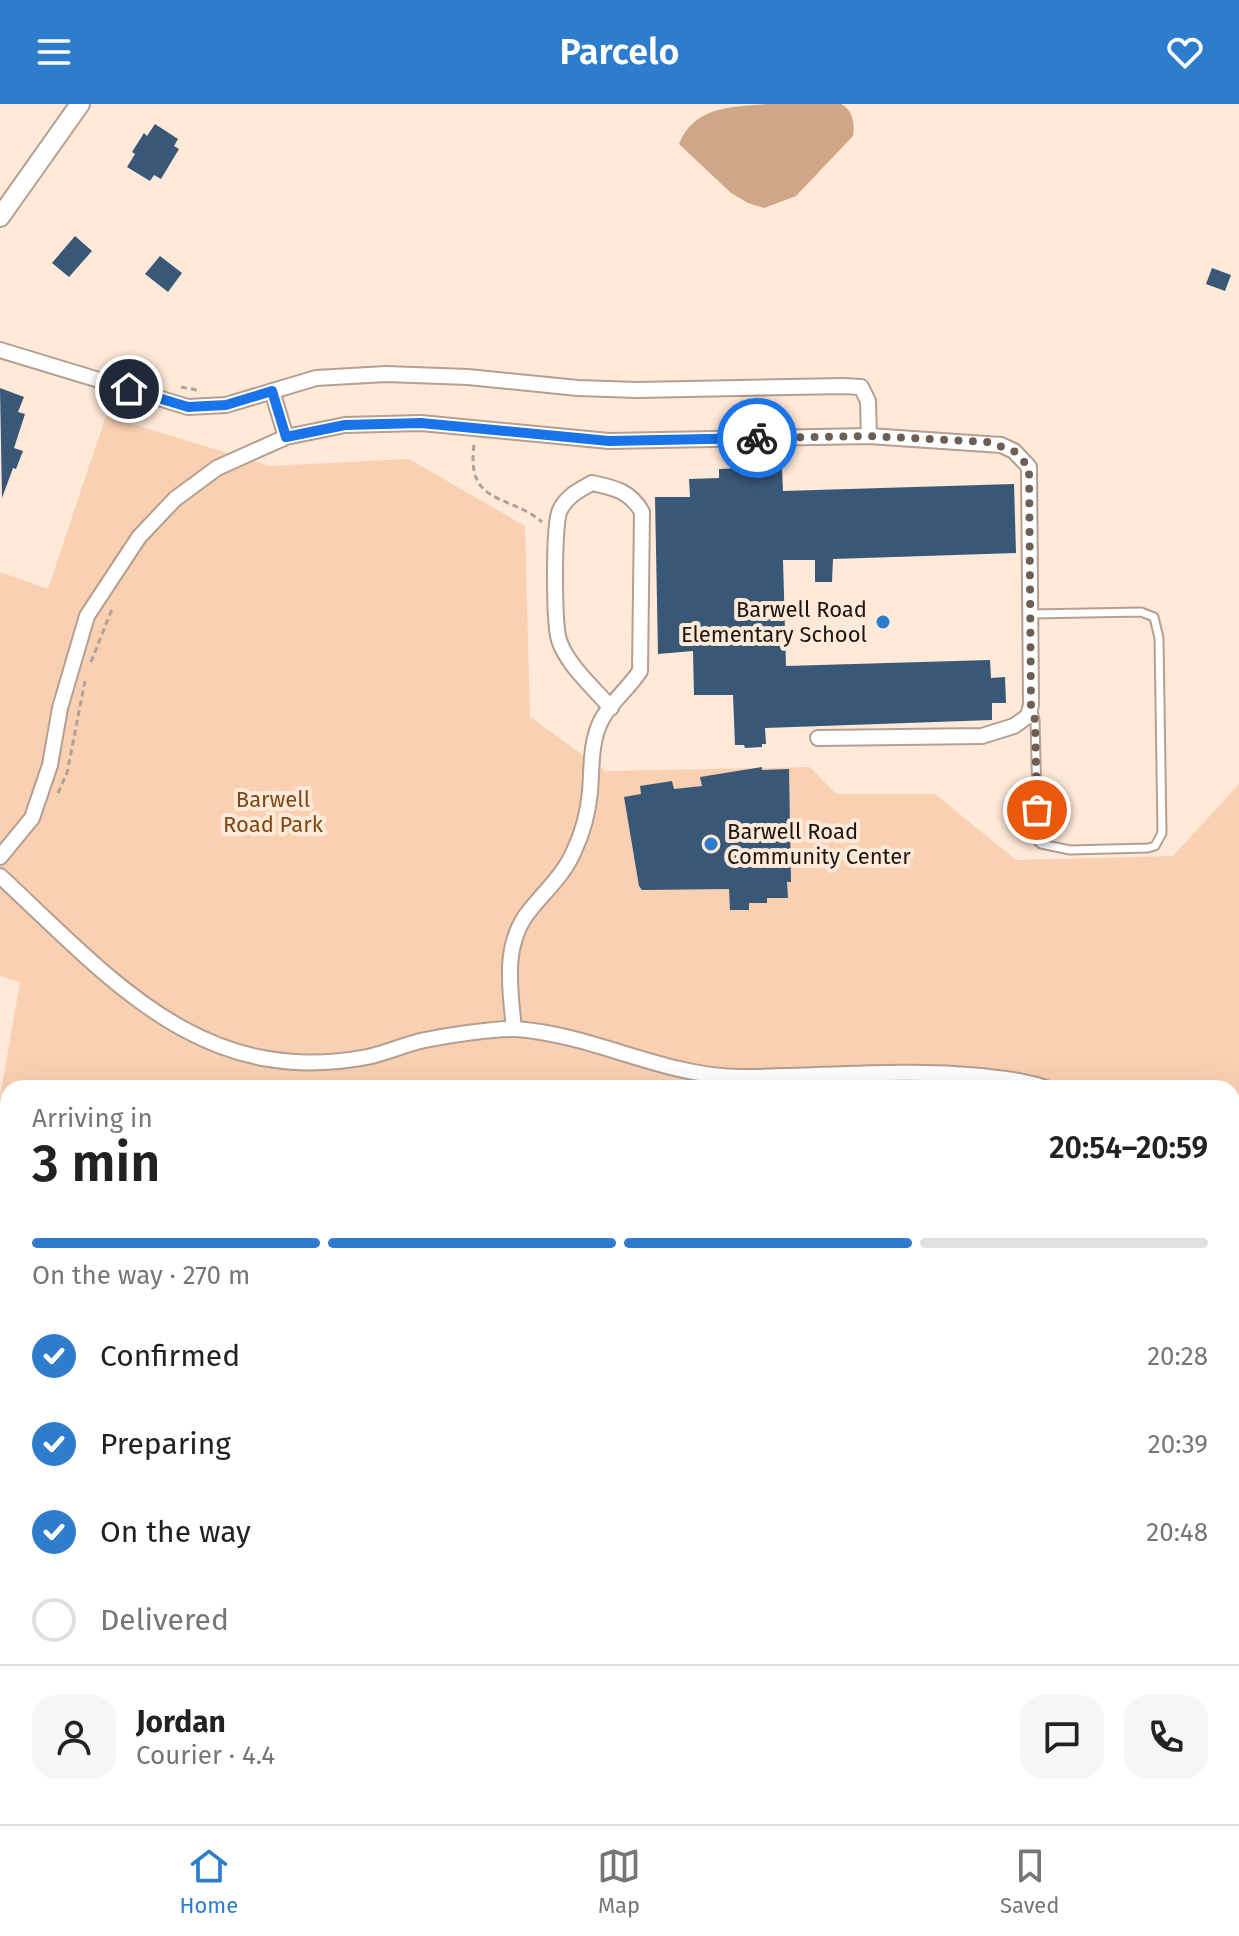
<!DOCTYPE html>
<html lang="en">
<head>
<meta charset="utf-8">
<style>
  body { margin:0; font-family:"Fira Sans",sans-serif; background:#f6f6f6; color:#222; height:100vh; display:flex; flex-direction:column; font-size:30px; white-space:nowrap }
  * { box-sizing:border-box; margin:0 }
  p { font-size:26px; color:#767676 }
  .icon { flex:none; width:44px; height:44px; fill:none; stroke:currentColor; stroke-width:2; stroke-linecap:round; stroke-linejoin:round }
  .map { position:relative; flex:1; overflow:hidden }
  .details { position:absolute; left:0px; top:976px; width:1240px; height:744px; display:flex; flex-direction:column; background:#fff; border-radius:24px 24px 0 0; box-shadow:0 8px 32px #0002 }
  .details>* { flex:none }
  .pin { position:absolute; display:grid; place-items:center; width:68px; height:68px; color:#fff; margin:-34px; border:4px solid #fff; border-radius:50%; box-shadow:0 2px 8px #0007 }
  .courier { position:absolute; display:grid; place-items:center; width:80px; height:80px; margin:-40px; border:6px solid #1a73e8; border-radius:50%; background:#fff; color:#222; box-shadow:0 2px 10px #0007 }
  .head em { font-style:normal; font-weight:600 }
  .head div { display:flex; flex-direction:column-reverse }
  .head { display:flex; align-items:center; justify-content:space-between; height:136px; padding:0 32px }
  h1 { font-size:52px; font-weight:600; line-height:60px }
  .bar { display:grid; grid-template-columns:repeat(4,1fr); gap:12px 8px; align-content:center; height:96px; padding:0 32px }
  .bar i { height:10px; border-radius:6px; background:#e0e0e0 }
  .bar .current { background:#2e7ccc }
  .bar p { grid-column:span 4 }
  .line { display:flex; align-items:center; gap:20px; padding:0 32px; border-top:2px solid #e0e0e0 }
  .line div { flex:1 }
  .round { display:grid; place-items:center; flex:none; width:84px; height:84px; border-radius:24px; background:#f6f6f6 }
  ol { padding:0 32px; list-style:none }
  li { display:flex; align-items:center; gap:24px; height:88px }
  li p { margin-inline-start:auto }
  li .icon { padding:8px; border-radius:50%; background:#2e7ccc; color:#fff; stroke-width:4 }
  li:last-child { color:#767676 }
  li i { width:44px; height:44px; border:4px solid #e0e0e0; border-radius:50% }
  header { display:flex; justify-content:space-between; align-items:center; height:104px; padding:0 32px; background:#2e7ccc; color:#fff; font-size:36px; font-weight:600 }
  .dock { display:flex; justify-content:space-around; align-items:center; height:112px; border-top:2px solid #e0e0e0; background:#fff; font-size:22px; color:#767676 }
  .dock a { display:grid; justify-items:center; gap:4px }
  .dock .current { color:#2e7ccc }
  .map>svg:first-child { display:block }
  .green { fill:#f9d0b2 }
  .forest { fill:#c89f80 }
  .water { fill:#cfa687 }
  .building { fill:#395777 }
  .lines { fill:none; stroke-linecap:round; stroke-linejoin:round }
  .lane-casing { stroke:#b49f91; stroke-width:11 }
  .street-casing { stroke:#b49f91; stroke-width:18 }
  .secondary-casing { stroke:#b49f91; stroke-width:22 }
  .path { stroke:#b2a195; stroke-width:3; stroke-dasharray:6 4; stroke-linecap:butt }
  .lane { stroke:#fff; stroke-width:7 }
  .street { stroke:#fff; stroke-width:14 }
  .secondary { stroke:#fff; stroke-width:18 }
  .done { stroke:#6b5f56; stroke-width:8; stroke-dasharray:0 14.4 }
  .route { stroke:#1a73e8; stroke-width:10 }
  .poi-dot { fill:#2e7ccc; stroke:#ffe9d9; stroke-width:3 }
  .labels { text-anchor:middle; stroke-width:8; stroke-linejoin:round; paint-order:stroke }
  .poi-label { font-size:22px; fill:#1c1510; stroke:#ffe9d9; text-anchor:end }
  .park-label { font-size:22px; fill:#7e4818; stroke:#ffe9d9 }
</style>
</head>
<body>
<header><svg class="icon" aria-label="menu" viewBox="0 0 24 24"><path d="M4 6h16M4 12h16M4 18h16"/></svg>Parcelo<svg class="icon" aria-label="heart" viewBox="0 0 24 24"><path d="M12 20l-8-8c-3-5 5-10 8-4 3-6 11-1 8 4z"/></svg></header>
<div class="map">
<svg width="1239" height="1720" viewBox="0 0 1239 1720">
  <rect width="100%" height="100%" fill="#ffe9d9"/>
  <polygon class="green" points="106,312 270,362 409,355 525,422 530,613 605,667 810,663 836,690 935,690 1016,756 1173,752 1239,680 1239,1034 1232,1034 1232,984 8,984 8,1040 0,1040 0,993 20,878 0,872 0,468 48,485"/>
  <polygon class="forest" points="8,1054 8,1185 0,1192 0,1055"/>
  <path class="water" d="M 768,0 L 841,0 C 853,6 855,20 853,32 L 796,92 L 764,104 L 748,99 L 731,89 L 679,40 C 694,2 732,3 768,0 Z"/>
  <g class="building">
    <polygon points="155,20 178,35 174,42 179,45 161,75 154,71 150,77 127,63 135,50 132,48 144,29 147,32"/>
    <polygon points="75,132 92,147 69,173 52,159"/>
    <polygon points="160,152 182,169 168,188 145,170"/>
    <polygon points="1212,164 1231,171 1225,187 1206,180"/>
    <polygon points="0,284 24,293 18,308 25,310 14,344 23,347 16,365 13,364 2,394"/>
    <polygon points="760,352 760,365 782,365 783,387 1014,380 1016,449 833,455 832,478 815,478 815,456 783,456 786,562 990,556 991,574 1005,573 1006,599 992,599 992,616 765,624 766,640 762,640 762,643 745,644 744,641 735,641 733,591 694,591 693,547 658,550 655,393 690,393 689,375 719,374 719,365 741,364 741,353"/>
    <polygon points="762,663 762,666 789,665 791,778 787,778 788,794 767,794 767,799 749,799 749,806 730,806 729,785 642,786 639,782 624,693 641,690 640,682 672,677 674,685 702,682 700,673"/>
  </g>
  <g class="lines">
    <defs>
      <g id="lane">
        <polyline points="1031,510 1141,508 1154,513 1159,534 1162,729 1155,742 1148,744 1070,746 1041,740 1038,737 1035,616 1033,607"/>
        <polyline points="1002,1720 1006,1712"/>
      </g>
      <g id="street">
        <polyline points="0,246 188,303 226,301 316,274 386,270 468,273 578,284 637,286 843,282 861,283 868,297 869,332"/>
        <polyline points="272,287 286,333"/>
        <polyline points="0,753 32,714 50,661 60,604 87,512 139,433 175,395 217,364 286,333 345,321 421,319 609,337 869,332 1001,341 1014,347 1029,363 1031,601 1028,612 1014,622 982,632 818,634"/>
        <path d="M 0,772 C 109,873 201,985 367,953 C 387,949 405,940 425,936 C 445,932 495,924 515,925 C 592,930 662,972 739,973 C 820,973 900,964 981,972 C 1003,975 1024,976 1046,984"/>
        <path d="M 514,925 C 510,884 502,840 530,806 C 545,787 564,771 574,747 C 583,728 588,709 590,688 C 592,664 590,637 602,615 C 611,598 629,584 640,567 L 642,408 C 630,387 615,384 592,379 C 579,386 567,392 560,406 C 553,419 554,520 559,536 C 567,561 594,584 611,604"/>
        <polyline points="1232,1145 1239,1145"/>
        <polyline points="1232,1325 1239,1326"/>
        <polyline points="0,1485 8,1492"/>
        <polyline points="17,1712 17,1720"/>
        <polyline points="281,1712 306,1720"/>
        <polyline points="234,1720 236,1712"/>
      </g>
      <g id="secondary">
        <polyline points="0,113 80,0"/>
        <polyline points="0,1307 8,1315"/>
        <polyline points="685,1712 704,1720"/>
      </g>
    </defs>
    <use href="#lane" class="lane-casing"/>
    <use href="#street" class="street-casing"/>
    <use href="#secondary" class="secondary-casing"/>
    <g class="path">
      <polyline points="181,283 197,286"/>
      <path d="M 474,341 C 466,402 508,389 542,418"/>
      <polyline points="91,558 112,505"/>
      <polyline points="58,689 67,669 85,577"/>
    </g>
    <use href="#lane" class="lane"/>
    <use href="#street" class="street"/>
    <use href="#secondary" class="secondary"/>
  </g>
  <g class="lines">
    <polyline class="done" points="757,334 869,332 988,338 1014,347 1029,363 1031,601 1035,616 1037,706"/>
    <polyline class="route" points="129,285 188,303 226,301 272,287 286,333 345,321 421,319 609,337 757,334"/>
  </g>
  <g class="poi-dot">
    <circle cx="883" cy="518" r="8"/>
    <circle cx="711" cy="740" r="8"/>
  </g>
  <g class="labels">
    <g class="poi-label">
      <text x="867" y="513">Barwell Road<tspan x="867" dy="25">Elementary School</tspan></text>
      <text x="727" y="735" text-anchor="start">Barwell Road<tspan x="727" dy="25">Community Center</tspan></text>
    </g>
    <g class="park-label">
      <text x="273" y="703">Barwell<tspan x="273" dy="25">Road Park</tspan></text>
    </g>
  </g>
</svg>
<div class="pin" style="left:1037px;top:706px;background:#ea580c"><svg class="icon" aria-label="bag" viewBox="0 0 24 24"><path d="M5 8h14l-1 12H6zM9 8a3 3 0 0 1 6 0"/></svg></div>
<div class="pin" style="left:129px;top:285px;background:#1f2937"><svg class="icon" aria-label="home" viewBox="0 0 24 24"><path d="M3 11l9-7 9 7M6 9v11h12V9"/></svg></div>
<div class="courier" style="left:757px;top:334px"><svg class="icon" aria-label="bike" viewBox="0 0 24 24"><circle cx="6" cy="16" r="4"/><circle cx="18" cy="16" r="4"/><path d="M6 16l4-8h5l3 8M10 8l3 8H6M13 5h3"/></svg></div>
<section class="details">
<div class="head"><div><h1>3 min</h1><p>Arriving in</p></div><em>20:54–20:59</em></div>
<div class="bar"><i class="current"></i><i class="current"></i><i class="current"></i><i></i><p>On the way · 270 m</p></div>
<ol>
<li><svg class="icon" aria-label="check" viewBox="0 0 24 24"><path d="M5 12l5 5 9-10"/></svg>Confirmed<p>20:28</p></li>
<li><svg class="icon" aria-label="check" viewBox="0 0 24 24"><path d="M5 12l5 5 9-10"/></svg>Preparing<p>20:39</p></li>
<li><svg class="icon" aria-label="check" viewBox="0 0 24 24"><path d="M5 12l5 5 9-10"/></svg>On the way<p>20:48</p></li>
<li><i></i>Delivered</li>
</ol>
<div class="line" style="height:144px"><a class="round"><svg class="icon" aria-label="person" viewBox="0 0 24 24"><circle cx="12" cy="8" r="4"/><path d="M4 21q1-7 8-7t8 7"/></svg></a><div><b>Jordan</b><p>Courier · 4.4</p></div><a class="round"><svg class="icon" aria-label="chat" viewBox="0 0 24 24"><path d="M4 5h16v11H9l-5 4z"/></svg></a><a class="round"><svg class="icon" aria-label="phone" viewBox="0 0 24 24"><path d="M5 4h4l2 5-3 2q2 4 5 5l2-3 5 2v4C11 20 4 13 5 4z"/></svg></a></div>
</section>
</div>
<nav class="dock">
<a class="current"><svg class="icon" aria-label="home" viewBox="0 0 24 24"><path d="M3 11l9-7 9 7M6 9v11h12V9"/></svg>Home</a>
<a><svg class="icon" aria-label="map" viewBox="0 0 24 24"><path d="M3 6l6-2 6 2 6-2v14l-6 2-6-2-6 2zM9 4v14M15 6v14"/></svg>Map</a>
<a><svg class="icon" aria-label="saved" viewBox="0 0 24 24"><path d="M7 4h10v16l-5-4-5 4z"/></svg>Saved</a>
</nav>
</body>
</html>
